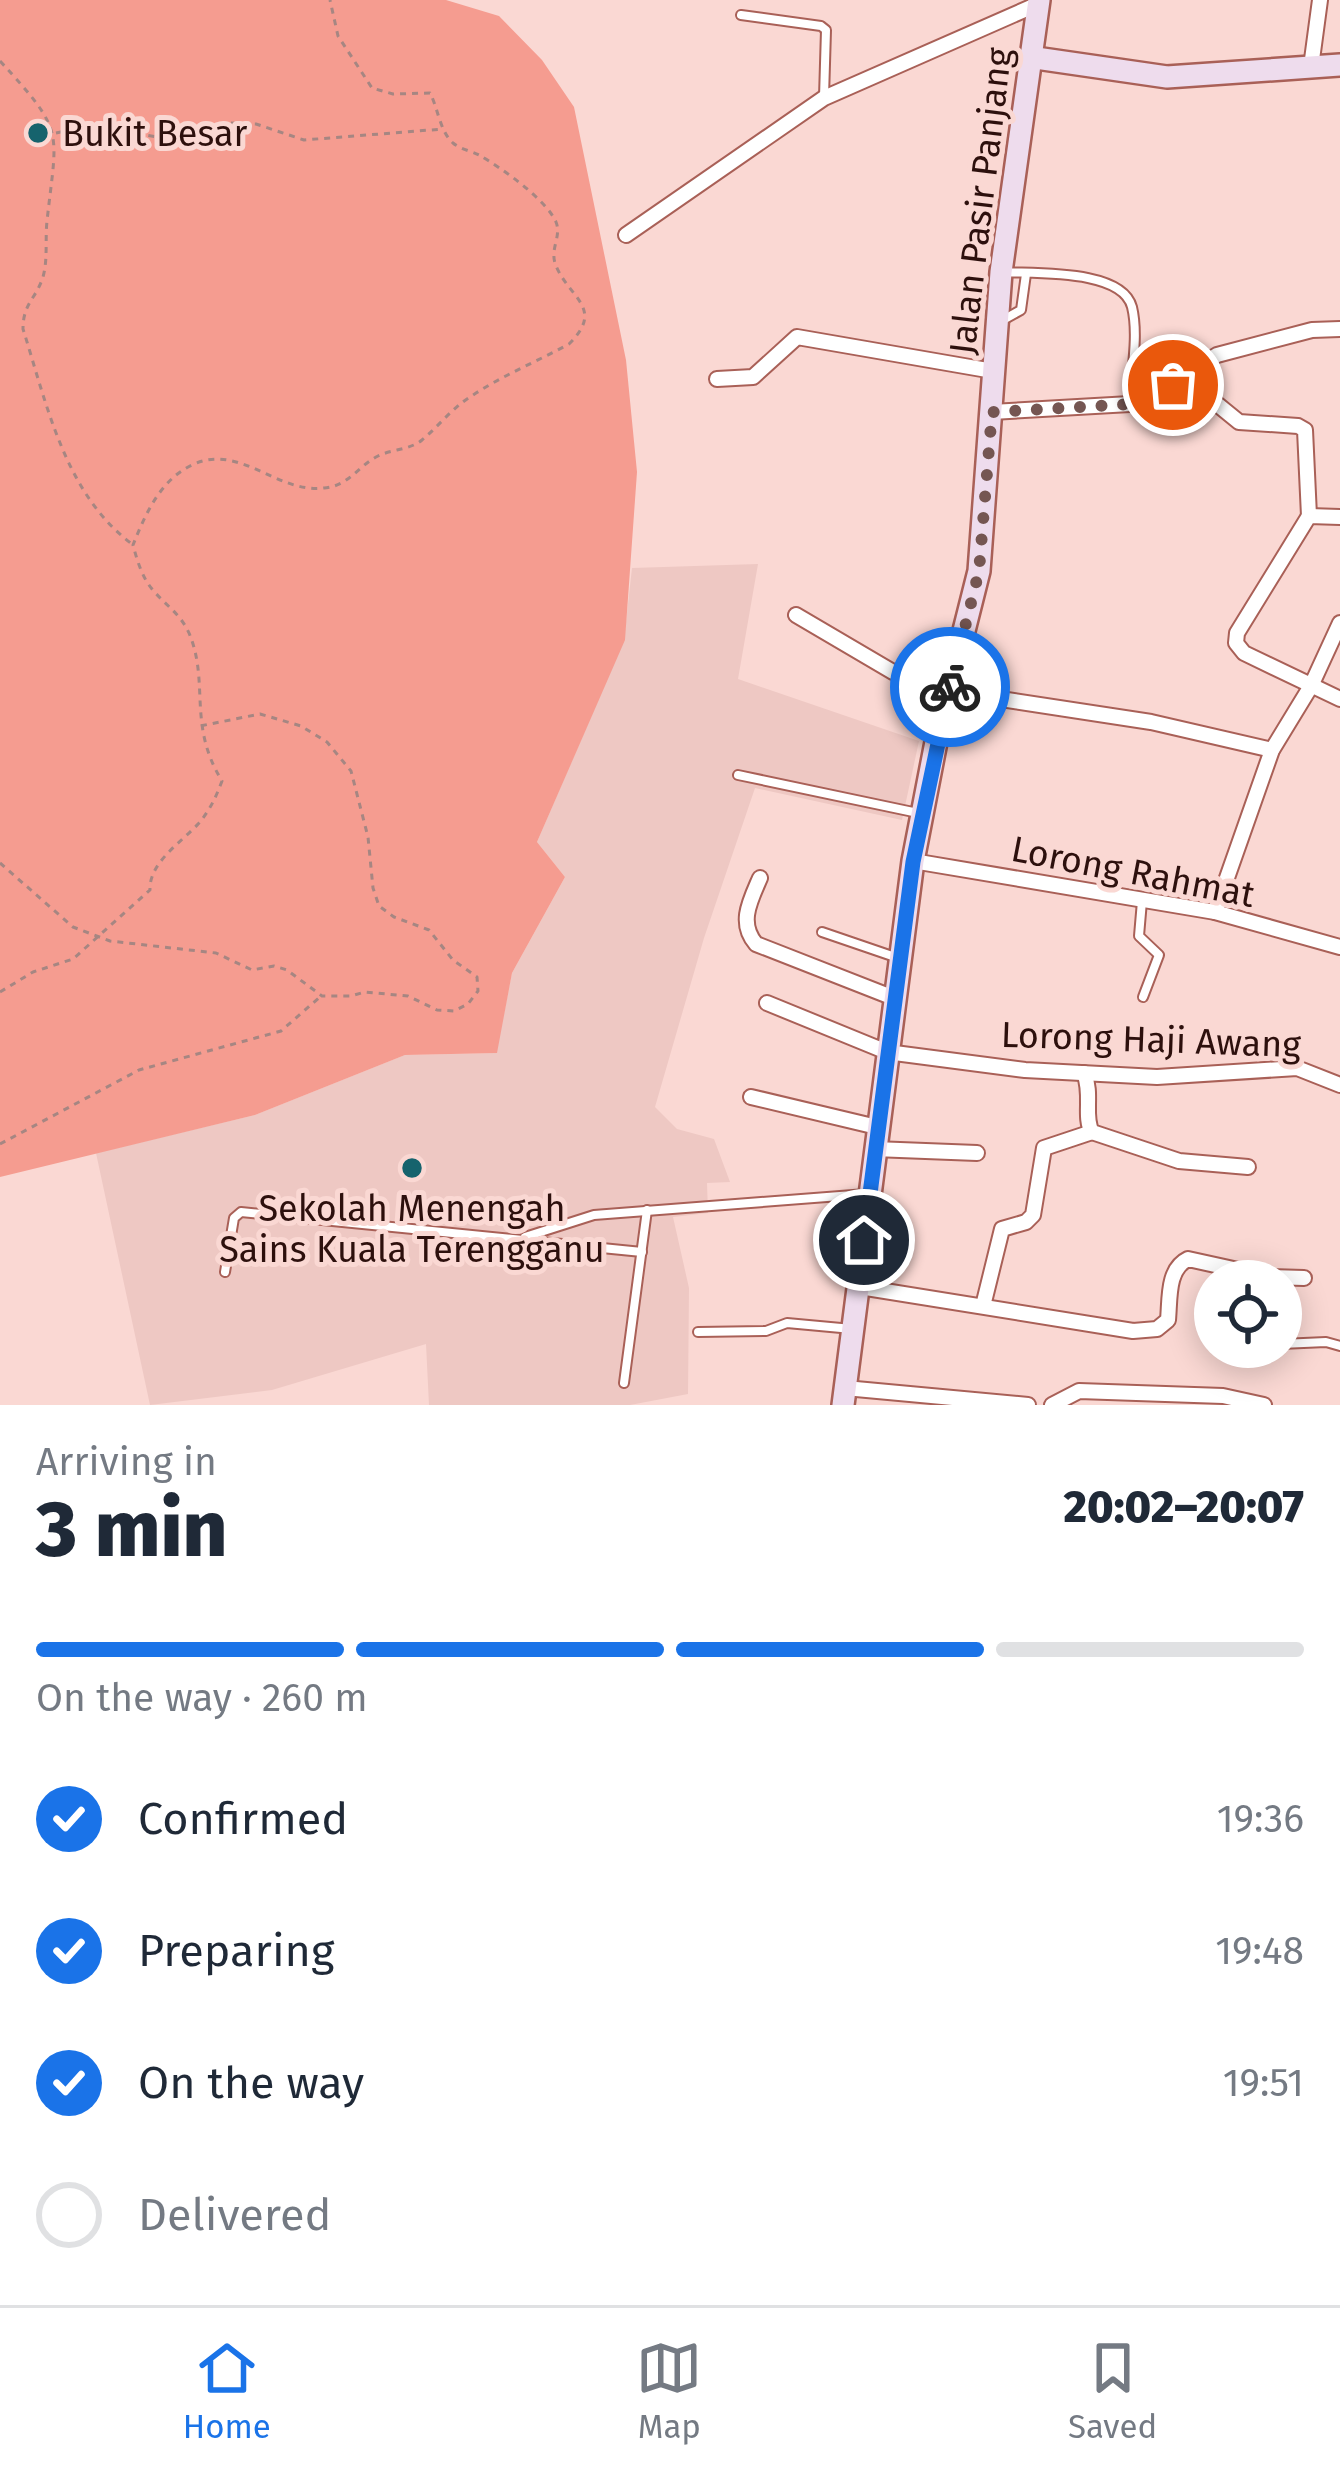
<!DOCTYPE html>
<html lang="en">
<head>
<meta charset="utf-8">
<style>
  body { margin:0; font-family:"Fira Sans",sans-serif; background:#f6f6f7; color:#1f2937; height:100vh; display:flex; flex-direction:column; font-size:45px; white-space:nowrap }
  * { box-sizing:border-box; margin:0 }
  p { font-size:39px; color:#747a83 }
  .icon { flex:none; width:66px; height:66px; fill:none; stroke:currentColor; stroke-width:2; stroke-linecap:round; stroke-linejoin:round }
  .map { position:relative; height:1405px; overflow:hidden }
  .sheet { display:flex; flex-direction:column; background:#fff; flex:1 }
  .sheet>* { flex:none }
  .tools { position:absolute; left:1194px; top:1260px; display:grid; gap:24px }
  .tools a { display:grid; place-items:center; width:108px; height:108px; border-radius:50%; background:#fff; box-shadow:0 6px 30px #0003; font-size:60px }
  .pin { position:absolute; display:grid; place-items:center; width:102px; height:102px; color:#fff; margin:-51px; border:6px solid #fff; border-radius:50%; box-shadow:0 3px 12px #0007 }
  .courier { position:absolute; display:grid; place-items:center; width:120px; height:120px; margin:-60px; border:9px solid #1a73e8; border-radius:50%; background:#fff; color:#222; box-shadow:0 3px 15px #0007 }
  .overview em { font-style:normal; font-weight:800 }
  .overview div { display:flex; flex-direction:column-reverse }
  .overview { display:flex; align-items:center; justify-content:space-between; height:204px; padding:0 36px }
  h1 { font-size:78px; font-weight:800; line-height:90px }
  .bar { display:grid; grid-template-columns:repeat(4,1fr); gap:18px 12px; align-content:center; height:144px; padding:0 36px }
  .bar i { height:15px; border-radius:9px; background:#e0e1e3 }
  .bar .current { background:#1a73e8 }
  .bar p { grid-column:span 4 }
  ol { padding:0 36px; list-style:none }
  li { display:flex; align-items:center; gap:36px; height:132px }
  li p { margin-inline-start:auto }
  li .icon { padding:12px; border-radius:50%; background:#1a73e8; color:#fff; stroke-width:4 }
  li:last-child { color:#747a83 }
  li i { width:66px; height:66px; border:6px solid #e0e1e3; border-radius:50% }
  .menu { display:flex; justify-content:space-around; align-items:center; height:168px; border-top:3px solid #e0e1e3; background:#fff; font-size:33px; color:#747a83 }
  .menu a { display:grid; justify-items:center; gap:6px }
  .menu .current { color:#1a73e8 }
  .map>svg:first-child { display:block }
  .built { fill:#eec8c3 }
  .green { fill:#f59c90 }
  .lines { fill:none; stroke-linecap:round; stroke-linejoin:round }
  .service-casing { stroke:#a96057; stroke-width:12 }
  .minor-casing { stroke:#a96057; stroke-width:18 }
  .secondary-casing { stroke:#a96057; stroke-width:26 }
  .path { stroke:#a68682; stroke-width:3; stroke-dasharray:6 6; stroke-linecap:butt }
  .service { stroke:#fff; stroke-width:8 }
  .minor { stroke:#fff; stroke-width:14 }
  .secondary { stroke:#eedced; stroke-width:21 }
  .done { stroke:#755652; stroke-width:12; stroke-dasharray:0 21.6 }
  .route { stroke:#1a73e8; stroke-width:15 }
  .poi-dot { fill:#16636d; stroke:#fad8d3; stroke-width:4.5 }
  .labels { text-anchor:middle; stroke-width:10; stroke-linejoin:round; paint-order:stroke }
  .poi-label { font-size:36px; fill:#2d100d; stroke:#fad8d3; text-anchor:start }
  .street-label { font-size:36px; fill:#2d100d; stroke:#fad8d3 }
</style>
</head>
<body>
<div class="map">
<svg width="1340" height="1405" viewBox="0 0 1340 1405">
  <rect width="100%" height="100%" fill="#fad8d3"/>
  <polygon class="built" points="758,564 738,679 919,741 902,820 755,788 704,938 655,1107 677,1129 714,1139 730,1182 707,1183 708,1213 673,1217 689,1288 688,1394 630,1405 429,1405 426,1344 272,1390 150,1405 96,1153 255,1115 405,1055 496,1053 512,973 565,877 537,842 624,640 632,568"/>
  <polygon class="green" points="0,0 446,0 499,16 542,60 574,107 626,360 637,472 625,640 537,842 565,877 512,973 497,1053 405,1055 255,1115 0,1177"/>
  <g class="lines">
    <defs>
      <g id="service">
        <polyline points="741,15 821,26 826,30 824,97"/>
        <path d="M 1003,272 C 1036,274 1122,269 1132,307 C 1139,336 1131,373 1130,402"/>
        <polyline points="1003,320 1021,310 1026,274"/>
        <polyline points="738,775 918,813"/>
        <polyline points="1142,901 1139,936 1159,955 1143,997"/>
        <polyline points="822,932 898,958"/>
        <polyline points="525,1237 594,1215 866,1194"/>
        <polyline points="225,1272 234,1218 241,1212 642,1252"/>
        <polyline points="698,1332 766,1331 787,1323 852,1329"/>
        <polyline points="1281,1344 1326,1342 1340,1346"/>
        <polyline points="624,1383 647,1210"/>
      </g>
      <g id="minor">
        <polyline points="1311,67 1320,0"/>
        <polyline points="626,235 824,98 1038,4"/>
        <polyline points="1185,378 1239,422 1298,426 1305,430 1309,516"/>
        <polyline points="717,379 753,377 797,337 993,371"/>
        <polyline points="992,412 1130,404 1149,398 1217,355 1312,330 1340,329"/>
        <polyline points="1340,517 1309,516 1237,633 1236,643 1244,653 1340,699"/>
        <polyline points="796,615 893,672 948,691 1151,722 1272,750"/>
        <polyline points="913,861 1215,912 1340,947"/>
        <path d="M 760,878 C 750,901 738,923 756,944 L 894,998"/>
        <polyline points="1215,912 1272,750 1311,686 1340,623"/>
        <polyline points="767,1003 887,1052 1025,1070 1157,1077 1297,1068 1340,1085"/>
        <path d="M 1084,1073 C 1093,1094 1083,1117 1092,1132 L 1179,1161 L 1248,1167"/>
        <polyline points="751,1097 877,1127"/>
        <polyline points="874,1149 977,1153"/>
        <path d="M 860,1287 L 1133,1331 L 1157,1329 L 1168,1320 C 1170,1299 1167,1269 1188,1259 L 1270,1277 L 1304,1278"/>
        <polyline points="983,1306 1002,1229 1026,1222 1033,1215 1044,1148 1092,1132"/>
        <polyline points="845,1388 1028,1405"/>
        <polyline points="1052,1405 1079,1391 1223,1396 1264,1405"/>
      </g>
      <g id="secondary">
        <polyline points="1029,57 1167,77 1340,65"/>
        <polyline points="843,1405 913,861 936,742 979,571 1001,272 1039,0"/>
      </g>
    </defs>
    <use href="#service" class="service-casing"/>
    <use href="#minor" class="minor-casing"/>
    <use href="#secondary" class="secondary-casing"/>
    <g class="path">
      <path d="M 0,61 C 66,133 57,129 47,221 C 45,240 48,259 43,277 C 36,299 23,303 23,329 C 47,405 65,494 132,544"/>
      <polyline points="56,133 108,122 133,133 157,137 229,123 256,124 304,140 443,129"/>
      <polyline points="0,863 73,927 110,941 216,953 252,970 274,966 287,970 322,996 351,996 365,992 408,996 437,1010 454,1011 468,1004 478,991 477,977 453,960 429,930 394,917 379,906 373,888 368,837 351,771 327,742 301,726 260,714 200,726"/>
      <path d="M 0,992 L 33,972 L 73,959 L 150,890 C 149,862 182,842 199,823 C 210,810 216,797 222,781 C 187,724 210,683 189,633 C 180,613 165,605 152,589 C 142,577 137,560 133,545 C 145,515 160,480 192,465 C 239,442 277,494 324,488 C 349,486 358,466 378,456 C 392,449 410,450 422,440 C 439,426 451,409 470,397 C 501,376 536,362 569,344 C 605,308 570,299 556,266 C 549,249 562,237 556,222 C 546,199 500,167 479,155 C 471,151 460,149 453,143 C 440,132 438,108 430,93 L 393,94 L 372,88 L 338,36 L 330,0"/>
      <polyline points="0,1144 139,1070 281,1031 321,996"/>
    </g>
    <use href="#service" class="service"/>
    <use href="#minor" class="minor"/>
    <use href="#secondary" class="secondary"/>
  </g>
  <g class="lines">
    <polyline class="done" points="950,687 979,571 992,412 1130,404 1173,385"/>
    <polyline class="route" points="864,1240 913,862 950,687"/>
  </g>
  <g class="poi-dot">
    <circle cx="38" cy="133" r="12"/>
    <circle cx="412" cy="1168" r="12"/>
  </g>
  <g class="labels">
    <g class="poi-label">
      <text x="62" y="146">Bukit Besar</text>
      <text x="412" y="1221" text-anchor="middle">Sekolah Menengah<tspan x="412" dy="41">Sains Kuala Terengganu</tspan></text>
    </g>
    <g class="street-label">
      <text transform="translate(980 201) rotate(-83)" y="13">Jalan Pasir Panjang</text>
      <text transform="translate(1133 871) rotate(11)" y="13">Lorong Rahmat</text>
      <text transform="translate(1151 1039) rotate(2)" y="13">Lorong Haji Awang</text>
    </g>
  </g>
</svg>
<div class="tools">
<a><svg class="icon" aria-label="locate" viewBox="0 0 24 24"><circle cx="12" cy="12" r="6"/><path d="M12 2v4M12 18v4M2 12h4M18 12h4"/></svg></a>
</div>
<div class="pin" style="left:1173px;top:385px;background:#ea580c"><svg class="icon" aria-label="bag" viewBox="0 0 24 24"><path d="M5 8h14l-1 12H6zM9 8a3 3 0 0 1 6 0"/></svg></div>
<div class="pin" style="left:864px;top:1240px;background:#1f2937"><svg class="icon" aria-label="home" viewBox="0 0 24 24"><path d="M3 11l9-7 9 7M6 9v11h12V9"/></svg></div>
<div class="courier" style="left:950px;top:687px"><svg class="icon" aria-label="bike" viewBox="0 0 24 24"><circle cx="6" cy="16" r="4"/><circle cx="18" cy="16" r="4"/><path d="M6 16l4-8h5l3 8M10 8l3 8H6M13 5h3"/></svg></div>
</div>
<section class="sheet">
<div class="overview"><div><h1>3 min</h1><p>Arriving in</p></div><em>20:02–20:07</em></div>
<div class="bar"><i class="current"></i><i class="current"></i><i class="current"></i><i></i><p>On the way · 260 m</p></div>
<ol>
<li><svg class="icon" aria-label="check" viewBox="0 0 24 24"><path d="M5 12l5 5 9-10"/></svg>Confirmed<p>19:36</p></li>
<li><svg class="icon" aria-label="check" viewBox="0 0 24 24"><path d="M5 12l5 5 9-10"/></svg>Preparing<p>19:48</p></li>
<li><svg class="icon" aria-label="check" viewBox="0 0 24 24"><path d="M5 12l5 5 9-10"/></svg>On the way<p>19:51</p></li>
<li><i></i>Delivered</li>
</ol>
</section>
<nav class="menu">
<a class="current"><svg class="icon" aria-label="home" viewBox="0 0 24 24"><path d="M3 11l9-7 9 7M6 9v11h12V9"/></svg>Home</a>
<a><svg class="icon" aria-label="map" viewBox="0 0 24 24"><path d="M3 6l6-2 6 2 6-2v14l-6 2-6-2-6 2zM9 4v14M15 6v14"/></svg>Map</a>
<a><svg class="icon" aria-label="saved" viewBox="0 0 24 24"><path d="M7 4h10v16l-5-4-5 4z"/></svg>Saved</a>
</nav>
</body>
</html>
